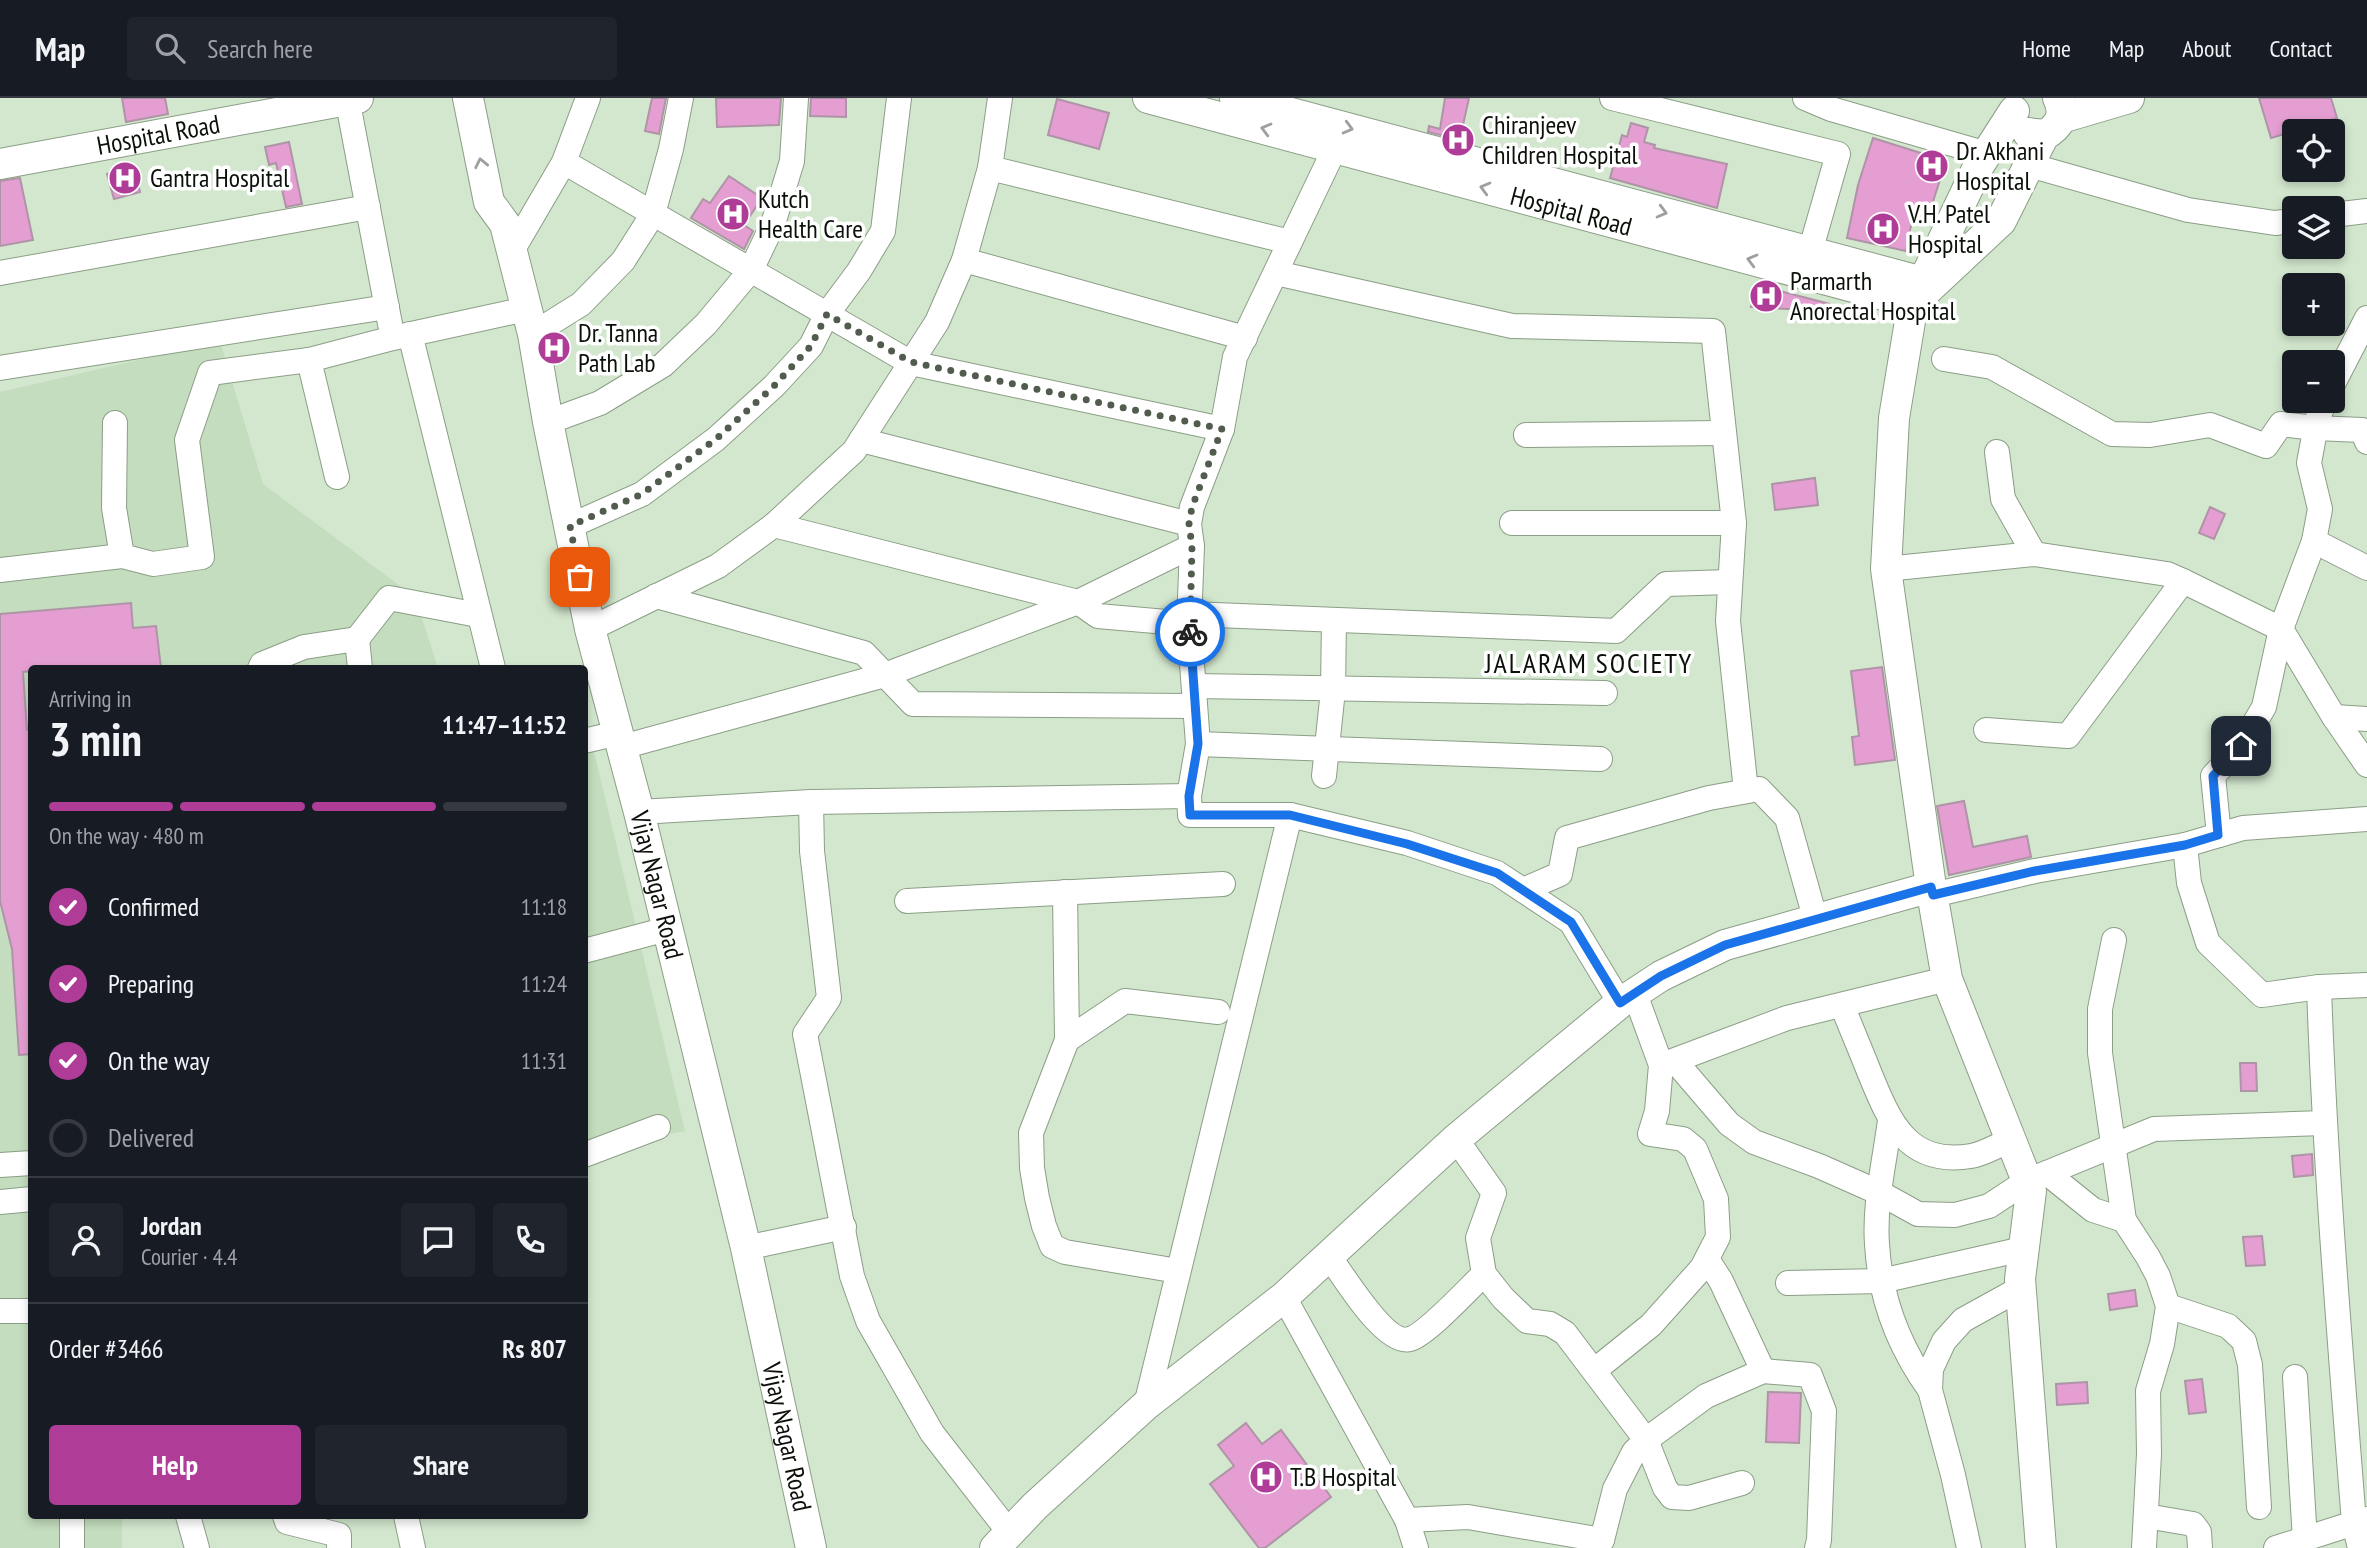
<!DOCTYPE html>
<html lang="en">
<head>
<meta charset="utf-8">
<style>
  body { margin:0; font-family:"PT Sans Narrow",sans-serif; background:#20242c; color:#f1f3f6; height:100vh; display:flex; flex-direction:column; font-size:26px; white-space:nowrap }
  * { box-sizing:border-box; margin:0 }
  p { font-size:23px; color:#9ea1a6 }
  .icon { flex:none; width:38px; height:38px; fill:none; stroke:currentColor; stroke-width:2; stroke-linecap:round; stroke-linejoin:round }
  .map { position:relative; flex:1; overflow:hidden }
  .sheet { position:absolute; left:28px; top:567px; width:560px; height:854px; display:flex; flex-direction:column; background:#171b24; border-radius:7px; box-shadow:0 4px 10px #0003 }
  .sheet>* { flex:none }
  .controls { position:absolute; left:2282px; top:21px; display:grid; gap:14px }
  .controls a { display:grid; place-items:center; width:63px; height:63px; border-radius:7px; background:#171b24; box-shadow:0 4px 10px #0003; font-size:35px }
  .pin { position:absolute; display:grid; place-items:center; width:60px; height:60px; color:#fff; margin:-30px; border-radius:14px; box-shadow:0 4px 10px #0006 }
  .courier { position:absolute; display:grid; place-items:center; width:70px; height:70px; margin:-35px; border:5px solid #1a73e8; border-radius:50%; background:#fff; color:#222; box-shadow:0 2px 9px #0007 }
  .summary em { font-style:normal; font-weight:600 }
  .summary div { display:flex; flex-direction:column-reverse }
  .summary { display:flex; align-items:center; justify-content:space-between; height:119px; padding:0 21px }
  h1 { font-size:46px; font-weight:600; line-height:52px }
  .bar { display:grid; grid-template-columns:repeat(4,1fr); gap:10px 7px; align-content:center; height:84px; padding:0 21px }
  .bar i { height:9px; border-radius:5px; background:#363941 }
  .bar .active { background:#af3d98 }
  .bar p { grid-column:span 4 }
  .line { display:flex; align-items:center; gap:18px; padding:0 21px; border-top:2px solid #363941 }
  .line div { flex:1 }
  .round { display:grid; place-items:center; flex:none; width:74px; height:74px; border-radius:7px; background:#20242c }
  ol { padding:0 21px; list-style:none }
  li { display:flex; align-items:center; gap:21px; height:77px }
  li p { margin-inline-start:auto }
  li .icon { padding:7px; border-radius:50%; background:#af3d98; color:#fff; stroke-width:4 }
  li:last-child { color:#9ea1a6 }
  li i { width:38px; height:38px; border:4px solid #363941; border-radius:50% }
  .cta { display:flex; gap:14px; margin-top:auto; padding:14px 21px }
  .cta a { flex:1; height:80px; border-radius:7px; background:#af3d98; color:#fff; font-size:28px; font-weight:600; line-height:80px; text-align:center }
  .cta a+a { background:#20242c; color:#f1f3f6 }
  header { display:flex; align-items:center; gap:42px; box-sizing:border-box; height:98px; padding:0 35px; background:#171b24; border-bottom:2px solid #363941 }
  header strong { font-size:33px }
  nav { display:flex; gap:38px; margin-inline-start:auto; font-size:24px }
  .search { width:490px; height:63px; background:#20242c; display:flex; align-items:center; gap:18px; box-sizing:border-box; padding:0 24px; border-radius:7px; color:#9ea1a6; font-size:26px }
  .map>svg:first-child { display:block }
  .built { fill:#c4ddbe }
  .building { fill:#e49ed1; stroke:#ae94a6; stroke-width:2 }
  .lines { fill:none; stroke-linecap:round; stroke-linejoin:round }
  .minor-casing { stroke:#8b9e86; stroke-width:26 }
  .tertiary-casing { stroke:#8b9e86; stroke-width:32 }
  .minor { stroke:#fff; stroke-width:24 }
  .tertiary { stroke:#fff; stroke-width:30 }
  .oneway { stroke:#9da09d }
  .done { stroke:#515c4e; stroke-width:7; stroke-dasharray:0 12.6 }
  .route { stroke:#1a73e8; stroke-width:9 }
  .labels { text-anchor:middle; stroke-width:7; stroke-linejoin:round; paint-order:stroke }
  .poi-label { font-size:26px; fill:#0b1109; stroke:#fff; text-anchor:start }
  .street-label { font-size:26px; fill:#0b1109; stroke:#fff }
  .neighbourhood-label { font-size:28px; letter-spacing:2px; fill:#0b1109; stroke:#fff }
</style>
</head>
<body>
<header>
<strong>Map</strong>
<div class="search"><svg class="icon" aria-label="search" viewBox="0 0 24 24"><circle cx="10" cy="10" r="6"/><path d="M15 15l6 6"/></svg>Search here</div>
<nav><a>Home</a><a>Map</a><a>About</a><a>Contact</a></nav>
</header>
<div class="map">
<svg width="2367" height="1450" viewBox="0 0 2367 1450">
  <rect width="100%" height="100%" fill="#d3e7ce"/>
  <g class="built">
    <polygon points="220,243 263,386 415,499 438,570 32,570 32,1418 122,1418 122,1450 0,1450 0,294"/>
    <polygon points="593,649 685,1033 585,1052 584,650"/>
  </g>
  <g class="building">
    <polygon points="122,0 165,0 168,16 126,24"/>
    <polygon points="652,0 666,0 659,36 645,33"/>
    <polygon points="716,0 781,0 779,27 717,29"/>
    <polygon points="811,0 846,0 846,19 810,18"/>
    <polygon points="1445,0 1469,0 1461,36 1466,37 1465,43 1428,34 1429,28 1440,31"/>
    <polygon points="2259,0 2331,0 2337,20 2271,40"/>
    <polygon points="1057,1 1109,15 1099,51 1048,37"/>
    <polygon points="1631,25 1648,30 1644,44 1655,47 1654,50 1727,66 1717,110 1610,80 1622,37 1627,39"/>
    <polygon points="1873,40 1946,63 1929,116 1914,112 1906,153 1847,140 1858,87"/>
    <polygon points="289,44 302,106 286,109 276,65 269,67 265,49"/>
    <polygon points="134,69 140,94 114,101 107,76"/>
    <polygon points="729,78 762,100 744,127 753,133 744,151 691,120 703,101 710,105"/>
    <polygon points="20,80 33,142 0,148 0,83"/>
    <polygon points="1757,187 1830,206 1828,213 1751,209"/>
    <polygon points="1815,380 1818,407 1775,412 1772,386"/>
    <polygon points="2210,409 2225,416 2214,441 2199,435"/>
    <polygon points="131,505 133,530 156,528 161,570 32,570 32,573 23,574 27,632 32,632 32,956 19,957 12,851 0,803 0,516"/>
    <polygon points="1882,569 1895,662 1855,667 1852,639 1859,638 1851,573"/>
    <polygon points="1964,703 1973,749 2027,738 2031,759 1949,777 1937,708"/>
    <polygon points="2240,965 2256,965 2257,993 2241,993"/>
    <polygon points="2312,1056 2313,1077 2294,1079 2292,1058"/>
    <polygon points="2262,1138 2265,1167 2246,1168 2243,1139"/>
    <polygon points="2135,1192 2137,1208 2110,1212 2108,1196"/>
    <polygon points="2202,1281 2206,1314 2189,1316 2185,1283"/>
    <polygon points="2087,1284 2088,1305 2057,1307 2056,1286"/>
    <polygon points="1768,1294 1801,1295 1799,1345 1766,1344"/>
    <polygon points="1246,1325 1262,1346 1281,1332 1331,1399 1265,1450 1259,1450 1210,1386 1234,1368 1218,1347"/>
  </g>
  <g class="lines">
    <defs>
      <g id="minor">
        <polyline points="347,0 390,226"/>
        <polyline points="1612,0 1838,56 1810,154"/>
        <polyline points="1805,0 1831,11 1987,56"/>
        <polyline points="1335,50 1235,259 1222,331 1192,409 1189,426 1192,448 1189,526 1198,646 1189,698 1190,717 1290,717 1407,745 1497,775 1571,824 1620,905"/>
        <polyline points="564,64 911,265 1222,331"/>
        <polyline points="2029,67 2188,112 2275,125 2294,123"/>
        <polyline points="990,70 1290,144"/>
        <polyline points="2333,117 2367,113"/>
        <polyline points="512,153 564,64 588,0"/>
        <polyline points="964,162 1245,240"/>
        <polyline points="0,175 368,109"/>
        <polyline points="1276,175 1512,228 1713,233 1734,425 1728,523 1746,693"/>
        <polyline points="410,236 493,570"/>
        <polyline points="533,236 581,206 623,163 653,116 671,51 681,0"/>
        <polyline points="1944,261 1992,269 2112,336 2150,337 2210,327 2266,348 2281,326 2315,330 2362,332 2367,344"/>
        <polyline points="309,262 337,379"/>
        <polyline points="0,270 387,209"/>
        <polyline points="2333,286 2367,220"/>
        <polyline points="2325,303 2317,322 2309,365 2320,411 2314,443 2367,470"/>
        <polyline points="548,324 600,305 663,267 706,226 751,172 773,126 792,63 796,0"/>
        <polyline points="115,325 114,410 122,458"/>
        <polyline points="1526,337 1724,335"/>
        <polyline points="861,342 1189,426"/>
        <polyline points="1997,354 2003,401 2034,456"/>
        <polyline points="1512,425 1734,425"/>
        <polyline points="774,427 1078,504 1098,518 1189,526"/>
        <polyline points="570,428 642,396 716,341 774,288 811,248 827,216 859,173 883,133 899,0"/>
        <polyline points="1886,471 2034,456 2167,476 2183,483 2281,531 2334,619 2367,667"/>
        <polyline points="0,472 122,458 153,466 202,459 187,342 210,275 309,262 393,240 526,211"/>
        <polyline points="656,498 864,555 913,606 1194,608"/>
        <polyline points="1190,516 1616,533 1666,486 1730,484"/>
        <polyline points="590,531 718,468 774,427 854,353 937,224 964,162 990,70 1000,0"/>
        <polyline points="357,541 389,500 478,517"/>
        <polyline points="260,570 262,566 304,549 357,541 360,570"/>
        <polyline points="1194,588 1605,595"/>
        <polyline points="2334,619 2367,621"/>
        <polyline points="1986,632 2068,638 2183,483"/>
        <polyline points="584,643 618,635"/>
        <polyline points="1198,646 1600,661"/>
        <polyline points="622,649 885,577 1078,504 1192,448"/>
        <polyline points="1324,678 1333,592 1334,522"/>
        <polyline points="811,704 812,753 829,900 805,936 852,1178 868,1223 932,1335 1009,1434"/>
        <polyline points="639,714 811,704 1189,698"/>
        <polyline points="2219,737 2213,678 2241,648 2264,609 2281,531 2314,443"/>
        <polyline points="2185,747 2189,785 2208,845 2262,897 2319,889 2367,887"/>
        <polyline points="1523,792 1560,776 1567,740 1709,700 1759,691 1787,720 1816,823"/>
        <polyline points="1065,794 1067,942 1125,903 1218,914"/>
        <polyline points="1933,797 2035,773 2185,747 2243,730 2367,721"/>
        <polyline points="907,803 1223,786"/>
        <polyline points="2114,842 2100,911 2100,955 2124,1122 2148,1159 2158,1178 2168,1208 2162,1246 2148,1293 2149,1356 2144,1450"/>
        <polyline points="584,853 667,831"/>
        <path d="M 2319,889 C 2325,1068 2340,1246 2354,1425 L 2360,1450"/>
        <path d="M 1842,907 C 1851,930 1861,953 1870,976 C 1890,1025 1908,1068 1971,1058 C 1984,1056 1998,1047 2011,1042"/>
        <polyline points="1067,942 1031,1035 1032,1070 1037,1100 1044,1128 1052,1148 1065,1154 1178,1173"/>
        <polyline points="1675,963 1729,1026 1754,1044 1819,1068 1880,1095 1918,1116 1955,1117 1989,1108 2027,1083 2154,1031 2324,1025"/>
        <polyline points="1662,967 1787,920 1947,881"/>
        <path d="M 1890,1022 C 1885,1062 1874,1105 1877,1146 C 1880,1199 1899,1249 1930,1292"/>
        <polyline points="1456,1041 1494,1095 1478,1140 1484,1176 1503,1200 1527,1223 1550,1226 1565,1235 1646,1342 1665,1390 1672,1399 1689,1400 1742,1385"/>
        <polyline points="584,1057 658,1029"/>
        <polyline points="0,1067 32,1065"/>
        <polyline points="2047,1075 2093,1112 2124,1122"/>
        <polyline points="0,1104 32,1101"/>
        <polyline points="746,1150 844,1129"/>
        <path d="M 1329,1158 C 1343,1177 1385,1248 1410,1241 C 1427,1236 1469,1190 1484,1176"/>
        <polyline points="1707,1161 1721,1183 1763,1273"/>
        <polyline points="1788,1185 1881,1183 2023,1151"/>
        <polyline points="1284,1199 1407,1422 1416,1450"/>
        <polyline points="2168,1208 2228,1228 2244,1243 2250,1267 2259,1409"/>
        <polyline points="0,1213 32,1213"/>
        <polyline points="1595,1272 1651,1227 1702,1170 1718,1139 1716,1101 1695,1051 1683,1041 1650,1036 1657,1013 1661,967 1635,896"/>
        <polyline points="2295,1279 2305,1442"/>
        <polyline points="1146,1307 1290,717"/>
        <polyline points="72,1418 72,1450"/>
        <polyline points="188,1418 197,1450"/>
        <polyline points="285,1418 287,1424 339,1437 339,1450"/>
        <polyline points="406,1418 413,1450"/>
        <polyline points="2146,1418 2193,1426 2199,1434 2200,1450"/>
        <polyline points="1407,1422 1468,1419 1602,1442"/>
        <polyline points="1595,1450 1602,1442 1615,1391 1634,1354 1646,1342 1706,1298 1763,1273 1810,1277 1824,1313 1819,1442 1817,1450"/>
        <polyline points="1969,1450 1953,1377 1930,1292 1931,1271 1944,1243 1963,1222 2021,1190"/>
        <polyline points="2276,1450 2367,1421"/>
      </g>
      <g id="tertiary">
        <path id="s1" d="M 468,0 L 489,104 L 505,126 L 533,236 L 548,324 L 590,531 L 639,714 L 746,1150 L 811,1450"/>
        <path id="s2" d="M 1148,0 L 1913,205"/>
        <polyline points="1235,0 1919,183 1924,182"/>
        <polyline points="2014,13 1978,69 1913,205 1894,320 1886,471 1931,789 1947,881 2031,1093 2020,1181 2041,1450"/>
        <polyline points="2061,20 2129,0"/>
        <path d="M 2028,35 L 2044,37 C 2060,29 2066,16 2058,0"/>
        <path id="s3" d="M 0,66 L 358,0"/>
        <polyline points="1926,193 2001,123 2044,37"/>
        <polyline points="995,1450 1035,1408 1146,1307 1284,1199 1456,1041 1620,905 1661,878 1725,847 1931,789"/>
      </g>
    </defs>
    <use href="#minor" class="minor-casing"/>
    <use href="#tertiary" class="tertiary-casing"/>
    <use href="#minor" class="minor"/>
    <use href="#tertiary" class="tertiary"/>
  </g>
  <defs><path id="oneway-chevron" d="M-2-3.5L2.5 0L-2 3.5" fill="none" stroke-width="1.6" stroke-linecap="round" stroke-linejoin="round" transform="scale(1.75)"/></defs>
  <g class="oneway">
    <use href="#oneway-chevron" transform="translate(1348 30) rotate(15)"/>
    <use href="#oneway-chevron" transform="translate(1266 31) rotate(-165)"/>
    <use href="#oneway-chevron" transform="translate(481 65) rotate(-102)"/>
    <use href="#oneway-chevron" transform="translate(1485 90) rotate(-165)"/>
    <use href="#oneway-chevron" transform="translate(1662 114) rotate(15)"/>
    <use href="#oneway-chevron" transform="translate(1752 162) rotate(-165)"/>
  </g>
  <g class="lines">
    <polyline class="done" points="580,479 570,428 642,396 716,341 774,288 811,248 827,216 911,264 1222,331 1192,409 1189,426 1192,448 1190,534"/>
    <polyline class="route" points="1190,534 1198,646 1189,698 1190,717 1290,717 1407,746 1497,775 1571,824 1620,905 1661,878 1725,847 1931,789 1933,797 2035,773 2185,747 2218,737 2213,678 2241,648"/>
  </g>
  <defs>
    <symbol id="hospital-disc" viewBox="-11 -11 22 22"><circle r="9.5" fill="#af3d98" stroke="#fff"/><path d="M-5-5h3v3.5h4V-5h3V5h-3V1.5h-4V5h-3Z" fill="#fff"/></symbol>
  </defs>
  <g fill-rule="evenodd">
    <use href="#hospital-disc" x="1439" y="23" width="38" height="38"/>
    <use href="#hospital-disc" x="1913" y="49" width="38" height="38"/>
    <use href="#hospital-disc" x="106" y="61" width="38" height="38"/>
    <use href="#hospital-disc" x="714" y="97" width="38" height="38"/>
    <use href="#hospital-disc" x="1864" y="112" width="38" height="38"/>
    <use href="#hospital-disc" x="1747" y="179" width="38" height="38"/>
    <use href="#hospital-disc" x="535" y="231" width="38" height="38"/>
    <use href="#hospital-disc" x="1247" y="1360" width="38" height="38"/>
  </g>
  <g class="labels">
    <g class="poi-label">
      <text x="1482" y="36">Chiranjeev<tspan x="1482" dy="30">Children Hospital</tspan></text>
      <text x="1956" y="62">Dr. Akhani<tspan x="1956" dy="30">Hospital</tspan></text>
      <text x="150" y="89">Gantra Hospital</text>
      <text x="758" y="110">Kutch<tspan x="758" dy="30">Health Care</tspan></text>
      <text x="1908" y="125">V.H. Patel<tspan x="1908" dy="30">Hospital</tspan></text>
      <text x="1790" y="192">Parmarth<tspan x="1790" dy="30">Anorectal Hospital</tspan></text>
      <text x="578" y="244">Dr. Tanna<tspan x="578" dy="30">Path Lab</tspan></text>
      <text x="1290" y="1388">T.B Hospital</text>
    </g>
    <g class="street-label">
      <text dy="9" stroke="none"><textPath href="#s3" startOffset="161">Hospital Road</textPath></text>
      <text dy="9" stroke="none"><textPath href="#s2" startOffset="438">Hospital Road</textPath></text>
      <text dy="9" stroke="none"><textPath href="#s1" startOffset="812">Vijay Nagar Road</textPath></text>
      <text dy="9" stroke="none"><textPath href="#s1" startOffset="1379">Vijay Nagar Road</textPath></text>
    </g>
    <g class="neighbourhood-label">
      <text x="1589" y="575">JALARAM SOCIETY</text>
    </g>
  </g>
</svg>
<div class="controls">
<a><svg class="icon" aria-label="locate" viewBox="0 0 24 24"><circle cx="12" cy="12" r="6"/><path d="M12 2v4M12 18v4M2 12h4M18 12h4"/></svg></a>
<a><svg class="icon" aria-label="layers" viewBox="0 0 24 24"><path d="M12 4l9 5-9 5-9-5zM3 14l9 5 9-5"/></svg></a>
<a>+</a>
<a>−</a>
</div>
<div class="pin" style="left:580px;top:479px;background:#ea580c"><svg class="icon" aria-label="bag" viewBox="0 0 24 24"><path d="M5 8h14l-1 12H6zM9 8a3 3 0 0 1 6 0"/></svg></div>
<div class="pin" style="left:2241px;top:648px;background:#1f2937"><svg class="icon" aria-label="home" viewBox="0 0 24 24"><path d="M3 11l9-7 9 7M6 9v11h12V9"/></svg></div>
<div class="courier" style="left:1190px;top:534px"><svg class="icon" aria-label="bike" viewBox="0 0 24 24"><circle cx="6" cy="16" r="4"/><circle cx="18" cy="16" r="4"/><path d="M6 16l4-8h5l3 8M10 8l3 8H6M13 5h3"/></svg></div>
<section class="sheet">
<div class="summary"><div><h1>3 min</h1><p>Arriving in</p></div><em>11:47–11:52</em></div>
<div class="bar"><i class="active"></i><i class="active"></i><i class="active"></i><i></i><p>On the way · 480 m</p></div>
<ol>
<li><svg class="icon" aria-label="check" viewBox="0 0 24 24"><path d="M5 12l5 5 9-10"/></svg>Confirmed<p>11:18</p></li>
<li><svg class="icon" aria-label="check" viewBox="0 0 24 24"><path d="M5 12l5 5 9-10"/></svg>Preparing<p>11:24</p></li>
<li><svg class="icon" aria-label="check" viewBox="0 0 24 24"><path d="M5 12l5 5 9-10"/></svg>On the way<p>11:31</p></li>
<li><i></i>Delivered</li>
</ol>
<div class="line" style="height:126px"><a class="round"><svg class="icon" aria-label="person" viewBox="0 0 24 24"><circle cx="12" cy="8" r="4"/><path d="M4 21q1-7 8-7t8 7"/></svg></a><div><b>Jordan</b><p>Courier · 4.4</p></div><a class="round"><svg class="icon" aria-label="chat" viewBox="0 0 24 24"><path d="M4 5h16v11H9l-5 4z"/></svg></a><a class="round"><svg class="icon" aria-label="phone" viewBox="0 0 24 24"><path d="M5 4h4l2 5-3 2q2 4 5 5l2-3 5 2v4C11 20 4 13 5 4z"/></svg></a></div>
<div class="line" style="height:91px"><div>Order #3466</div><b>Rs 807</b></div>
<div class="cta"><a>Help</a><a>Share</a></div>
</section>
</div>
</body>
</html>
